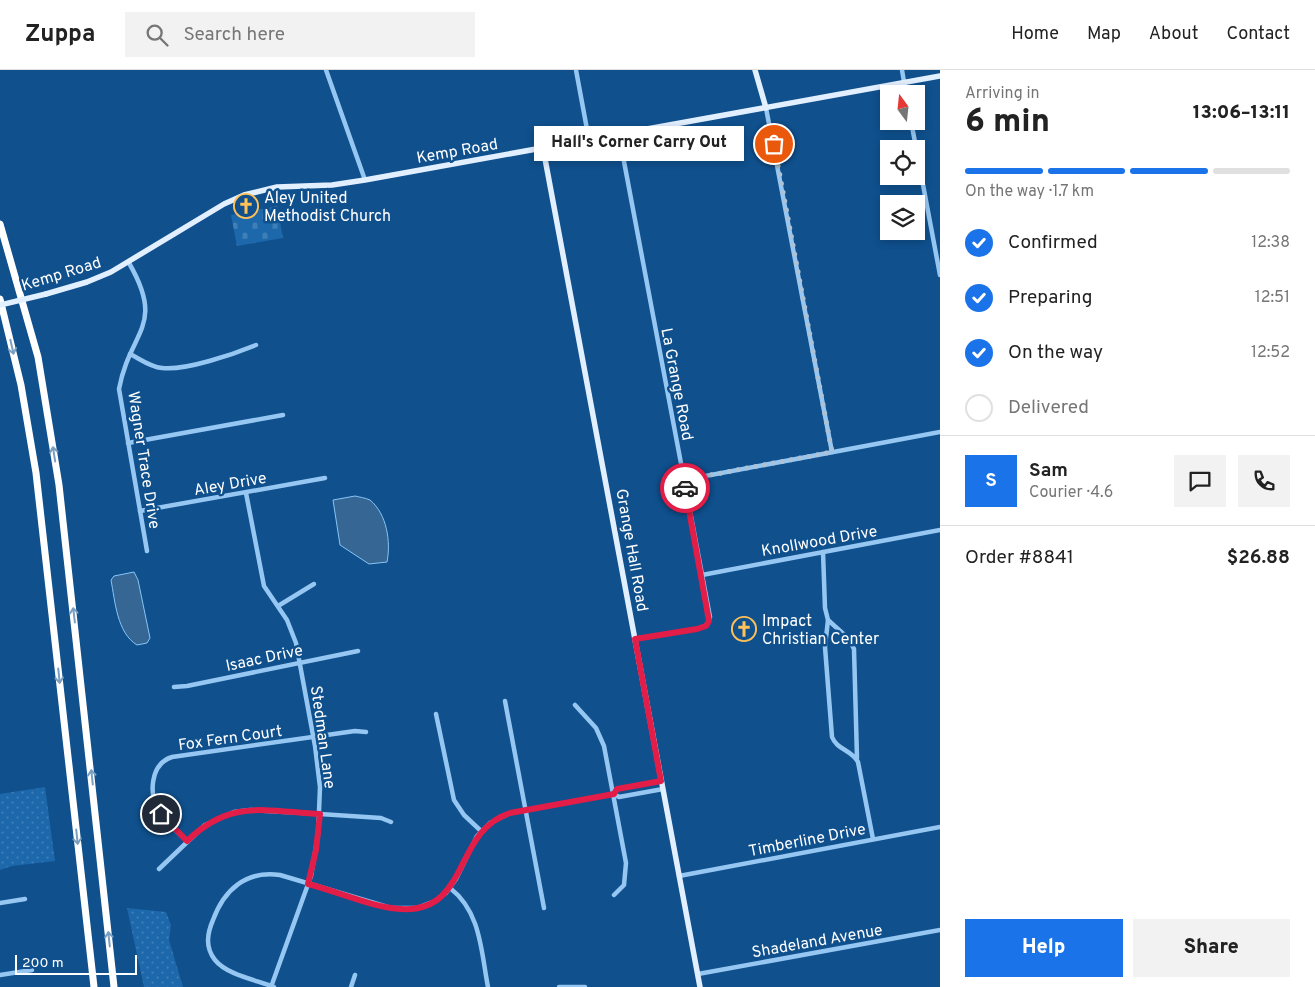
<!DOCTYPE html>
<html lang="en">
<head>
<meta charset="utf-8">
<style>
  body { margin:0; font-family:Overpass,sans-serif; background:#f2f2f2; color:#222; height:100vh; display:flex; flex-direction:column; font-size:19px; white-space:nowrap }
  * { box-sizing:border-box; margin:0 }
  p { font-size:16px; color:#767676 }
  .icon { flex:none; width:28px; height:28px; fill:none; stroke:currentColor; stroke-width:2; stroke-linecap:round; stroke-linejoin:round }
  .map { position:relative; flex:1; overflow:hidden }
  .details { display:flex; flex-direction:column; background:#fff; width:375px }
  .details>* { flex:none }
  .needle { width:32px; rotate:345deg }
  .buttons { position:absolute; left:880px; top:15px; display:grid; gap:10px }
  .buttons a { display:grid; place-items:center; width:45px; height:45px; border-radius:0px; background:#fff; box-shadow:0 2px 8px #0003; font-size:25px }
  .scale { position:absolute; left:15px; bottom:12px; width:122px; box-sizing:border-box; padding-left:5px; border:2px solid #fff; border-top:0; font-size:14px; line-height:18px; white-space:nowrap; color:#fff; -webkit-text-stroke:4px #0f508d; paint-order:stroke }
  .pin { position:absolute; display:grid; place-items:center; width:42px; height:42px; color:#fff; margin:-21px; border:2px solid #fff; border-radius:50%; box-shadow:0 1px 5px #0007 }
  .courier { position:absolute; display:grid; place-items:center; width:50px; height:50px; margin:-25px; border:4px solid #e11d48; border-radius:50%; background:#fff; color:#222; box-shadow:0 1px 6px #0007 }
  .bubble { position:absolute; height:35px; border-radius:0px; background:#fff; box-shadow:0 2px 8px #0003; font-size:16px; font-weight:800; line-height:35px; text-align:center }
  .head em { font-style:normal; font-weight:800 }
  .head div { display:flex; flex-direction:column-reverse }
  .head { display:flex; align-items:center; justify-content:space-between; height:85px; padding:0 25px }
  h1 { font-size:32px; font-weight:800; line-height:38px }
  .bar { display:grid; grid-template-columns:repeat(4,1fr); gap:8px 5px; align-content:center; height:60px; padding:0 25px }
  .bar i { height:6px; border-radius:4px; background:#e0e0e0 }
  .bar .selected { background:#1a73e8 }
  .bar p { grid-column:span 4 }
  .line { display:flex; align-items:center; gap:12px; padding:0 25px; border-top:1px solid #e0e0e0 }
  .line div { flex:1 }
  .round { display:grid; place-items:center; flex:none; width:52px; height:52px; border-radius:0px; background:#f2f2f2 }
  ol { padding:0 25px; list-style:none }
  li { display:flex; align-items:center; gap:15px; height:55px }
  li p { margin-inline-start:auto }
  li .icon { padding:5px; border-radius:50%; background:#1a73e8; color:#fff; stroke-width:4 }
  li:last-child { color:#767676 }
  li i { width:28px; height:28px; border:2px solid #e0e0e0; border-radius:50% }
  .primary-button { display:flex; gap:10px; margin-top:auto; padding:10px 25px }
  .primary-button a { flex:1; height:58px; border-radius:0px; background:#1a73e8; color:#fff; font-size:20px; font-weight:800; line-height:58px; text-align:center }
  .primary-button a+a { background:#f2f2f2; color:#222 }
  header { display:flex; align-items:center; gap:30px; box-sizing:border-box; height:70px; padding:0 25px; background:#fff; border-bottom:1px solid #e0e0e0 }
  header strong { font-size:24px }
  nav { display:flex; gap:28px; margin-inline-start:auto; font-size:18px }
  .search { width:350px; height:45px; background:#f2f2f2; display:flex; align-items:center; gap:12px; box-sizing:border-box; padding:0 18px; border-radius:0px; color:#767676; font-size:19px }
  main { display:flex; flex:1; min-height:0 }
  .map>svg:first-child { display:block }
  .grass { fill:url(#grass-dots) }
  .cemetery { fill:url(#cemetery-stones) }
  .water { fill:#366794; stroke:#87c4f7 }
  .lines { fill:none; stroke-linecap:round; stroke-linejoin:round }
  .minor { stroke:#96c7f3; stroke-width:4.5 }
  .major { stroke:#e2efff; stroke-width:5.5 }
  .highway { stroke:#fff; stroke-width:7 }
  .major-bridge { stroke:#e2efff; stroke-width:5.5 }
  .oneway { stroke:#7b9fc0 }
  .done { stroke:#abc2d7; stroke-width:5; stroke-dasharray:0 9 }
  .route { stroke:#e11d48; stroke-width:6 }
  .labels { text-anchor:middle; stroke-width:5; stroke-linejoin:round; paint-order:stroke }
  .street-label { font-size:16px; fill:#fff; stroke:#0f508d }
  .poi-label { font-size:16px; fill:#fff; stroke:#0f508d; text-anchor:start }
</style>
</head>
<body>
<header>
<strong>Zuppa</strong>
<div class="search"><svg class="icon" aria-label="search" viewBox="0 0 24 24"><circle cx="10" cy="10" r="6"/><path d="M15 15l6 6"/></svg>Search here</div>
<nav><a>Home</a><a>Map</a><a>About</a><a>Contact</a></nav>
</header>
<main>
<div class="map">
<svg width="940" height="917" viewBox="0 0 940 917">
  <defs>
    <pattern id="grass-dots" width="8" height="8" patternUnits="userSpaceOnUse" patternTransform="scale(1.25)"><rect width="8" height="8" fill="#1d68ab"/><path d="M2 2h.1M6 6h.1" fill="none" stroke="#3f7fb8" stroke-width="1.8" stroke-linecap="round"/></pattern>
    <pattern id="cemetery-stones" width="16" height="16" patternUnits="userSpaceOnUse" patternTransform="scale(1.25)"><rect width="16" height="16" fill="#1d68ab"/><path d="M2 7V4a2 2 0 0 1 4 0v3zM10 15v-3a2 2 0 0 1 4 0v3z" fill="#3f7fb8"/></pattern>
  </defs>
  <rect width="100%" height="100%" fill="#0f508d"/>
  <g class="grass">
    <polygon points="45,717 55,791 12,796 0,800 0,724"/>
    <polygon points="127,838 166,842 171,855 169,870 183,917 144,917"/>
  </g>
  <polygon class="cemetery" points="277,136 283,168 237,176 231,145"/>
  <g class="water">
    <path d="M 355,426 C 359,427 366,428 370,430 C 387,444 391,472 387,492 L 369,494 L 340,475 L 333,430 Z"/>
    <path d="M 134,502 L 138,510 L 150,568 L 147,573 L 137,575 C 117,563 115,531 111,510 L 114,506 Z"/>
  </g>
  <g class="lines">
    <g class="minor">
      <polyline points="326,0 365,110"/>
      <polyline points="576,0 589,70"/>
      <polyline points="902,0 906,24"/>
      <polyline points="766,38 832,382"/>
      <polyline points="911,51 940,205"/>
      <polyline points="619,65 710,547 707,555 697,559 635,569"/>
      <path d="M 129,193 C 166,257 130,260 119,319 L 147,481"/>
      <path d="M 130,284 C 140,289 150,297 162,298 C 185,301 234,284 256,275"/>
      <polyline points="128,373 283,345"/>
      <polyline points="684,410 940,362"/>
      <polyline points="246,423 264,516 287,550 296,573 315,676 320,717 318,765 311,806 271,917"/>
      <polyline points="140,441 325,408"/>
      <path d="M 823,482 L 825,538 L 828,550 L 825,577 L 832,667 C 837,680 852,680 858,692 L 873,769"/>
      <polyline points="702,505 940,460"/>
      <polyline points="278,536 314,514"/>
      <polyline points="828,550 849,569 854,579 857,688"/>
      <polyline points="174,617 187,616 358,581"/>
      <polyline points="505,631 544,838"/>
      <polyline points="575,635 596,658 604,676 626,793 624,815 614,825"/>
      <polyline points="436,644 454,730 464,745 481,761"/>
      <polyline points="614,724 619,727 663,719"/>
      <path d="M 187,771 C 178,762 167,753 160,743 C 148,725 150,694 172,687 L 355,661 L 366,662"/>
      <polyline points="159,799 205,755 234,742 250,740 320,744 381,748 391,752"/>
      <polyline points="679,806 940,757"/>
      <path d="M 450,818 C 481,842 481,881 488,917"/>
      <polyline points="0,833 25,829"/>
      <polyline points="698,904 940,860"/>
      <polyline points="0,905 32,900"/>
      <path d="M 274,917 C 257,910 227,905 215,890 C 205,877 207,864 213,850 C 224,820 246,800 280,805 L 391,838 L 417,838 L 435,831 L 446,823 L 456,809 L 477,766 L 490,753 L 510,743 L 614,724 L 617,719 L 661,711"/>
      <polyline points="351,917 355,905"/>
      <polyline points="559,917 585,917"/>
    </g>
    <g class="major">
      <polyline points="755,0 766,38"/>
      <polyline points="543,78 700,917"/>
      <polyline points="46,224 87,212 111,202 224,134 244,125 277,117 332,115 365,110 940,6"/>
    </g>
    <g class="highway">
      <polyline points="0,154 38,287 59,415 114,917"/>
      <polyline points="0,229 21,315 36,403 94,917"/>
    </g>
    <polyline class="major-bridge" points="0,235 46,224"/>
  </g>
  <defs><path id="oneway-shaft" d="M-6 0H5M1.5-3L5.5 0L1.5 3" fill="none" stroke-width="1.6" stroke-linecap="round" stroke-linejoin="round" transform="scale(1.25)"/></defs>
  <g class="oneway">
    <use href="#oneway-shaft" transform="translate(12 277) rotate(77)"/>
    <use href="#oneway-shaft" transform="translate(54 384) rotate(-99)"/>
    <use href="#oneway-shaft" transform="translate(74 545) rotate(-97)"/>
    <use href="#oneway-shaft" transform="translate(59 606) rotate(84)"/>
    <use href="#oneway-shaft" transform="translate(92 707) rotate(-96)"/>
    <use href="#oneway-shaft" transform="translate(77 767) rotate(84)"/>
    <use href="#oneway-shaft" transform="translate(109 869) rotate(-96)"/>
  </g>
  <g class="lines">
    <polyline class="done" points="685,418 684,410 832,382 774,74"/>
    <path class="route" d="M 161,744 L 187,771 C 231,729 264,741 320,744 L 316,780 L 308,814 C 336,821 374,838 401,839 C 470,843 453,761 510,743 L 614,724 L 617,719 L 661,711 L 635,569 L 697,559 L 706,556 L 709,551 L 685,418"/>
  </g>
  <defs>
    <symbol id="church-ring" viewBox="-11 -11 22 22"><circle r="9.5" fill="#0f508d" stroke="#ffc158" stroke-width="1.5"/><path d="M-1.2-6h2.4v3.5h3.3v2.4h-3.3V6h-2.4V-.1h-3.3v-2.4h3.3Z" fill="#ffc158"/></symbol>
  </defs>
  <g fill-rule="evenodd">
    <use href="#church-ring" x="232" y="122" width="28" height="28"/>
    <use href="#church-ring" x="730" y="545" width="28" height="28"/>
  </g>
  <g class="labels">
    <g class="street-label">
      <text transform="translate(457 80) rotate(-10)" y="6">Kemp Road</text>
      <text transform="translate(61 203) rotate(-17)" y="6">Kemp Road</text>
      <text transform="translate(678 314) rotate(79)" y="6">La Grange Road</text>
      <text transform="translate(145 390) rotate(81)" y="6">Wagner Trace Drive</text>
      <text transform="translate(230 413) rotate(-10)" y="6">Aley Drive</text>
      <text transform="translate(819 470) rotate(-10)" y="6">Knollwood Drive</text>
      <text transform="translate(633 480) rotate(80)" y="6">Grange Hall Road</text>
      <text transform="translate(264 587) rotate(-12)" y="6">Isaac Drive</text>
      <text transform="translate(230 667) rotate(-8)" y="6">Fox Fern Court</text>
      <text transform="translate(324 667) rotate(82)" y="6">Stedman Lane</text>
      <text transform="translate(807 769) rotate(-11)" y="6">Timberline Drive</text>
      <text transform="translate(817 870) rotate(-10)" y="6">Shadeland Avenue</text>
    </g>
    <g class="poi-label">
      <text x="264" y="133">Aley United<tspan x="264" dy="18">Methodist Church</tspan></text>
      <text x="762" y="556">Impact<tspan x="762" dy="18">Christian Center</tspan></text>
    </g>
  </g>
</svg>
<div class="buttons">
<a><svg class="needle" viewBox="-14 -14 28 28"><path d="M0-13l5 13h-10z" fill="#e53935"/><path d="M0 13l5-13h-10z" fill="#767676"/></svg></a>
<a><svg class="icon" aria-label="locate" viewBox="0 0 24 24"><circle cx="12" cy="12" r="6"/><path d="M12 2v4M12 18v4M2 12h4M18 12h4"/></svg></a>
<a><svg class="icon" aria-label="layers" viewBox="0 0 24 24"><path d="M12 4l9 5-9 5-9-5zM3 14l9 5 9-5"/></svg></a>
</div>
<div class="scale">200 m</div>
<div class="pin" style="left:774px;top:74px;background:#ea580c"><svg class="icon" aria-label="bag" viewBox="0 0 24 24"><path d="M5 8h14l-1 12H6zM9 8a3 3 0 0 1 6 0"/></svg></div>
<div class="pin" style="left:161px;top:744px;background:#1f2937"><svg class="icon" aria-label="home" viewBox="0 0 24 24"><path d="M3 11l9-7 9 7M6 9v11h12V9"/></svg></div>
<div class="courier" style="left:685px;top:418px"><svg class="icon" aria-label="car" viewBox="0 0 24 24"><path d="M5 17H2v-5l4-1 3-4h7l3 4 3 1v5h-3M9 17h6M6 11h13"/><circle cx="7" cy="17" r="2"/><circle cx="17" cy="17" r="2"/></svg></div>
<div class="bubble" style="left:534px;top:56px;width:210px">Hall's Corner Carry Out</div>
</div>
<section class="details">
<div class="head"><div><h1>6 min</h1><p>Arriving in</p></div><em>13:06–13:11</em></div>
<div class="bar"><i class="selected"></i><i class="selected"></i><i class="selected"></i><i></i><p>On the way · 1.7 km</p></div>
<ol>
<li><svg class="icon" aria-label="check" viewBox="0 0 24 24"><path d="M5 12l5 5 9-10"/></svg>Confirmed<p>12:38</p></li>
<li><svg class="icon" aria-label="check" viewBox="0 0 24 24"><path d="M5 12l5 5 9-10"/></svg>Preparing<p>12:51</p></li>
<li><svg class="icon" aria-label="check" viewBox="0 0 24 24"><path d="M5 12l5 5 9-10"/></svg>On the way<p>12:52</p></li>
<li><i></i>Delivered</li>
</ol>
<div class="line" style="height:90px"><b class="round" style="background:#1a73e8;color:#fff">S</b><div><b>Sam</b><p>Courier · 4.6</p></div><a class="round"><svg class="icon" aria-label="chat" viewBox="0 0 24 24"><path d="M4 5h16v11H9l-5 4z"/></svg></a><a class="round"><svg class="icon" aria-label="phone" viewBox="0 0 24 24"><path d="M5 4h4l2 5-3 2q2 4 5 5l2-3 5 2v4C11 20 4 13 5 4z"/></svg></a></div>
<div class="line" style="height:65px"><div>Order #8841</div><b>$26.88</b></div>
<div class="primary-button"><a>Help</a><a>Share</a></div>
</section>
</main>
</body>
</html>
